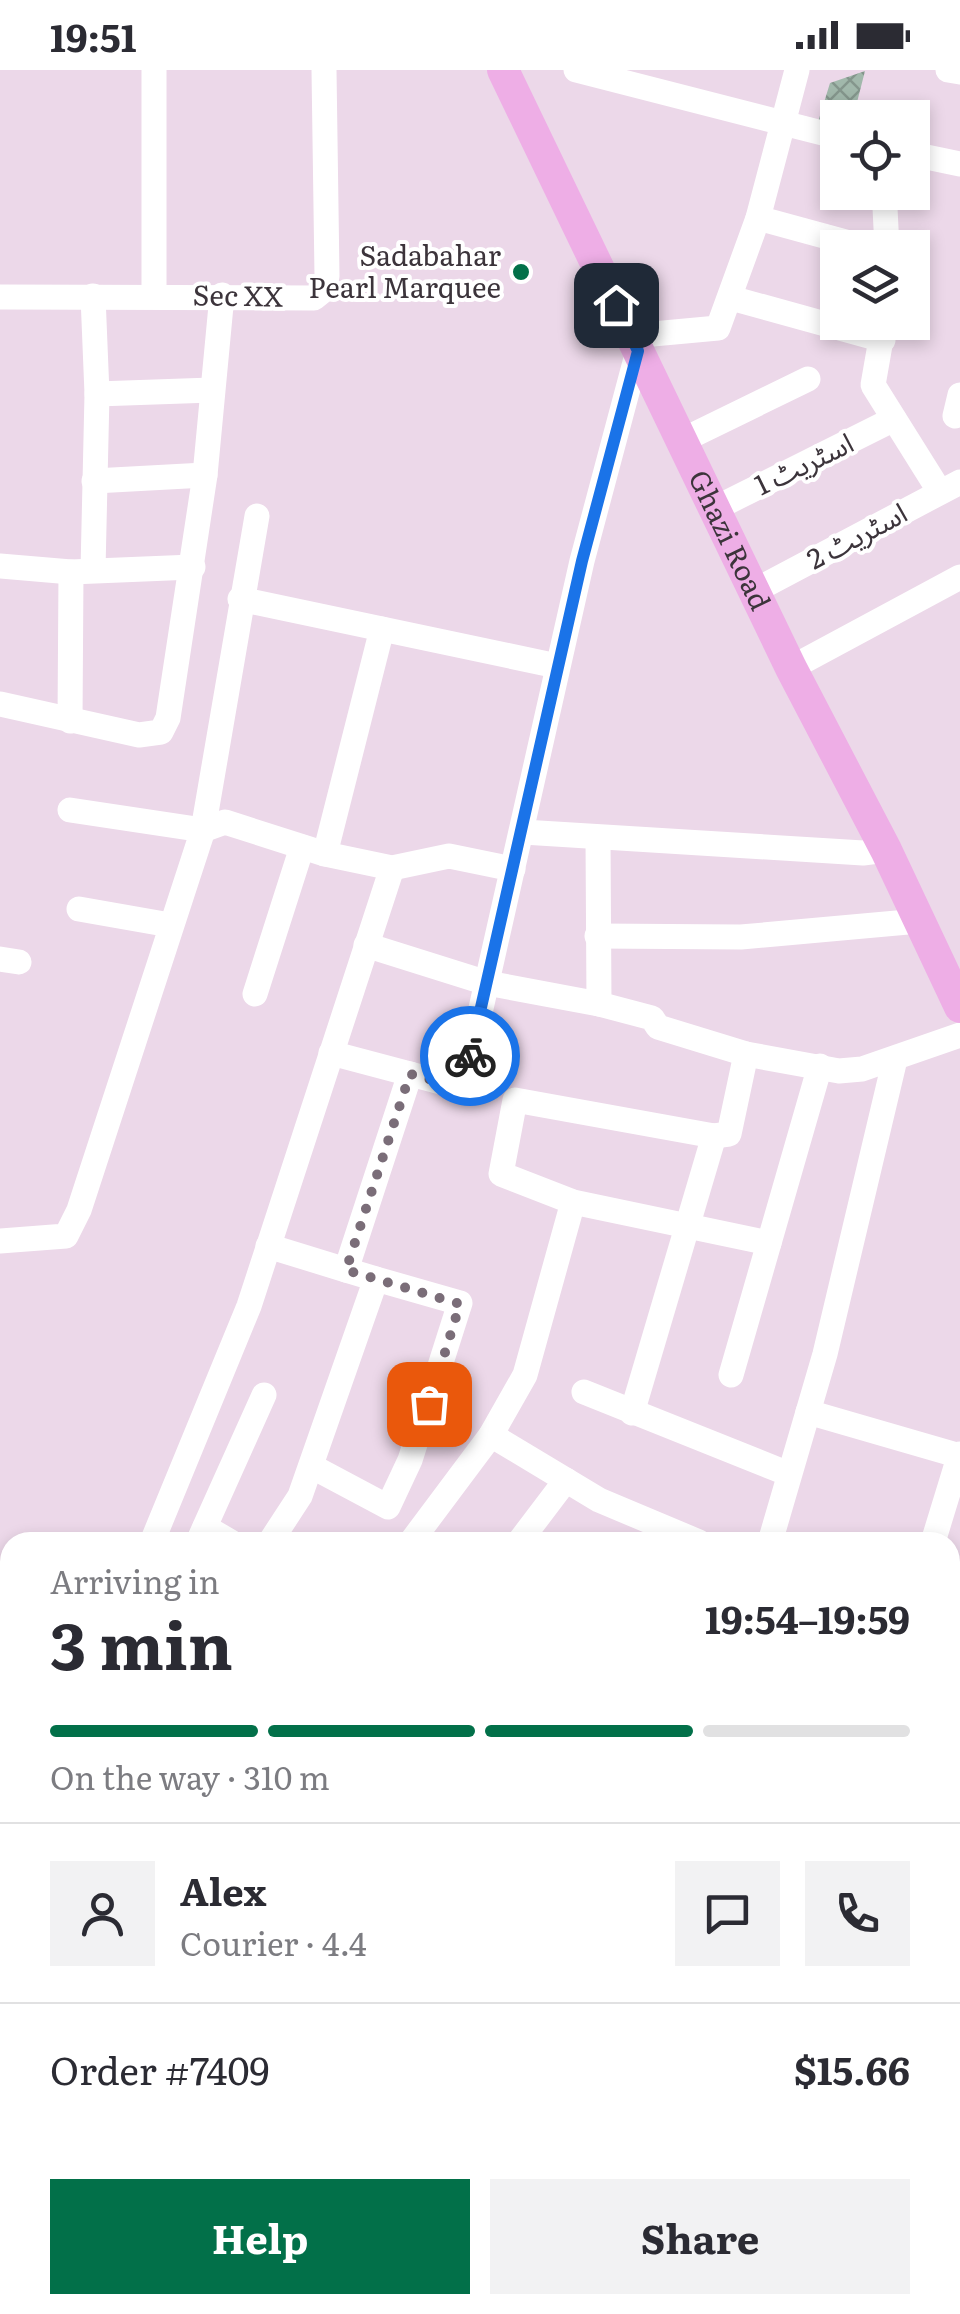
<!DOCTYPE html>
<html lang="en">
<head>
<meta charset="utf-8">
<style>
  body { margin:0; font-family:Literata,"Noto Sans Arabic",serif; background:#f2f2f3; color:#2b2b33; height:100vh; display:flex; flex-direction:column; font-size:38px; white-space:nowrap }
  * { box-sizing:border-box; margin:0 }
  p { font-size:32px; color:#7c7c81 }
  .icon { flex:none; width:55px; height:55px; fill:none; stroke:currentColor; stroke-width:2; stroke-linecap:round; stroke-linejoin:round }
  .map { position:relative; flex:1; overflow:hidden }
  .panel { position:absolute; left:0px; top:1462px; width:960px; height:782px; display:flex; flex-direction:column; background:#fff; border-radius:30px 30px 0 0; box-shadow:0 5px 15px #0003 }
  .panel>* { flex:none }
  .buttons { position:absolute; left:820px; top:30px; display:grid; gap:20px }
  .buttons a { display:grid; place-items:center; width:110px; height:110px; border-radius:0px; background:#fff; box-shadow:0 5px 15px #0003; font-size:50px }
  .pin { position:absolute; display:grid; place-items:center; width:85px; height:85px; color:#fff; margin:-42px; border-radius:20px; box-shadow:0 5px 15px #0006 }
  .courier { position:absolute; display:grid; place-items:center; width:100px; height:100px; margin:-50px; border:8px solid #1a73e8; border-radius:50%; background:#fff; color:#222; box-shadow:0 2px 12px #0007 }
  .head em { font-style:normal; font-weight:700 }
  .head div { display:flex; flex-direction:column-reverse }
  .head { display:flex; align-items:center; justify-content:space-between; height:170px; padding:0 50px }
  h1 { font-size:65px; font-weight:700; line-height:75px }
  .bar { display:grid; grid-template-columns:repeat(4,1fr); gap:15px 10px; align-content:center; height:120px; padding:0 50px }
  .bar i { height:12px; border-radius:8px; background:#e1e1e2 }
  .bar .active { background:#027049 }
  .bar p { grid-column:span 4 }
  .line { display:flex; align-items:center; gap:25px; padding:0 50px; border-top:2px solid #e1e1e2 }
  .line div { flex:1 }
  .round { display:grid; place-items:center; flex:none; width:105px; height:105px; border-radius:0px; background:#f2f2f3 }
  .cta { display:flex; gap:20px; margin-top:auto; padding:20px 50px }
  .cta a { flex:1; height:115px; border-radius:0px; background:#027049; color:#fff; font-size:40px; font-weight:700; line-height:115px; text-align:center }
  .cta a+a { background:#f2f2f3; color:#2b2b33 }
  .status { display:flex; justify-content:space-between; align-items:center; height:70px; padding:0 50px; background:#fff; direction:ltr }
  .status svg { height:28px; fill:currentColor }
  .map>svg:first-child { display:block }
  .building { fill:url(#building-cross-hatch) }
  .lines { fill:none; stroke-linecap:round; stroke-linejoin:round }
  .minor { stroke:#fff; stroke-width:25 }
  .major { stroke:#eeaee6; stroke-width:32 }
  .done { stroke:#7a6d78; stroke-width:10; stroke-dasharray:0 18 }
  .route { stroke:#1a73e8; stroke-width:12 }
  .poi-dot { fill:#027049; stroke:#fff; stroke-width:4 }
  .labels { text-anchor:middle; stroke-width:8; stroke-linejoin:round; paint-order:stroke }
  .poi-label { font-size:28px; fill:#3c343b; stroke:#fff; text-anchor:end }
  .street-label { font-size:28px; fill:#3c343b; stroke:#fff }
</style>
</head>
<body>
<div class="status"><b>19:51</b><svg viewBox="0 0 49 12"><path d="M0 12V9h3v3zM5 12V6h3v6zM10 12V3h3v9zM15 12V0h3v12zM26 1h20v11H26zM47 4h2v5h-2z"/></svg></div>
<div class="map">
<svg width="960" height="2244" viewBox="0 0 960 2244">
  <defs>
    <pattern id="building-cross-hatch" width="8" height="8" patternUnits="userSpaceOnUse" patternTransform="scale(2.5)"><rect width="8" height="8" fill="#a1b8ab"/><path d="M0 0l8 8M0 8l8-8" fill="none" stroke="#84968c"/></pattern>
  </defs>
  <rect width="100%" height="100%" fill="#ecd8e9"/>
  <polygon class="building" points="865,1 853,48 838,48 838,56 818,52 830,13"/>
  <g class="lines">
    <g class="minor">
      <polyline points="576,0 838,67"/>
      <polyline points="948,0 960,2"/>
      <polyline points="912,84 960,94"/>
      <polyline points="885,138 887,178"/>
      <polyline points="758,148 868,178"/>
      <polyline points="154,225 154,0"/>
      <polyline points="93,226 97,324 93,500"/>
      <polyline points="0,227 314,228 324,220 327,206 324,0"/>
      <polyline points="731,228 883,270"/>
      <polyline points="884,252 873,315 940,422"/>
      <polyline points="631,266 718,258 758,148 797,0"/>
      <polyline points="97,324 212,320"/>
      <polyline points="955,346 960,325"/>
      <polyline points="681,371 808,309"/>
      <polyline points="94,411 205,405"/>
      <polyline points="714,439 894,349"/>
      <polyline points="0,496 71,502 193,497"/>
      <polyline points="754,521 960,412"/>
      <polyline points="240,529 557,596"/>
      <polyline points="791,598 960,507"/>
      <polyline points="0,634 139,665 161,662 168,648 205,405 222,225"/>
      <polyline points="70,651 71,502"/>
      <polyline points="70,740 203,760 225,752 325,784 392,798 449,786 513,799"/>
      <polyline points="523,762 863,783 886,780"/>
      <polyline points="325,784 382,559"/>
      <polyline points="79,839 170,855"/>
      <polyline points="597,866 741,867 919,851"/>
      <polyline points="366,875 487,913 599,934 598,768"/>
      <polyline points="0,889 19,892"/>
      <polyline points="255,924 302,777"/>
      <polyline points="599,934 652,948 658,957 746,984"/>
      <polyline points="331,983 463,1018 582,491 638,281"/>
      <polyline points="0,1171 66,1166 79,1140 203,760 257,446"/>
      <polyline points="769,1173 573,1132 501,1104 515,1030 714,1066 729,1064 746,984 839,1001 862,999 960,965"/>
      <polyline points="268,1176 346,1200"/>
      <polyline points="731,1305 820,996"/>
      <polyline points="584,1322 789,1404"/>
      <polyline points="808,1342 960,1386"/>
      <polyline points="632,1343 714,1066"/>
      <polyline points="491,1365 525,1305 573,1132"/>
      <polyline points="311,1396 388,1437 410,1390 460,1233 376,1209"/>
      <polyline points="205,1457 231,1472"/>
      <polyline points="152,1472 249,1236 392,798"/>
      <polyline points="198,1472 264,1325"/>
      <polyline points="270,1472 300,1426 376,1209 346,1200 410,1004"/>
      <polyline points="411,1472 491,1365 599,1430 699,1472"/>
      <polyline points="519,1472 566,1410"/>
      <polyline points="770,1472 825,1284 895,989"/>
      <polyline points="933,1472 960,1384"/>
      <polyline points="950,1630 960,1634"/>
      <polyline points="950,1719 960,1703"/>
      <polyline points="950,1736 960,1741"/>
      <polyline points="0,1758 10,1763"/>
      <polyline points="950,1840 960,1845"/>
      <polyline points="950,1997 960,1980"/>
      <polyline points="0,2007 10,1988"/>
      <polyline points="950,2189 960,2188"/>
      <polyline points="603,2244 605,2235"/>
      <polyline points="684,2244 737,2235"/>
      <polyline points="930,2244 933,2235"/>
    </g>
    <path class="major" id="s1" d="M 503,0 L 791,598 L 886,780 L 960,937"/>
  </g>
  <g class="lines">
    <polyline class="done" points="429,1334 460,1234 346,1200 410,1004 463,1018 470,986"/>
    <polyline class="route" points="470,986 582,491 638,281 616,235"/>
  </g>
  <circle class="poi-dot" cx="521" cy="202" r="10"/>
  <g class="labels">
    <g class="poi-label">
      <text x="501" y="196">Sadabahar<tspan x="501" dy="32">Pearl Marquee</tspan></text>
    </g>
    <g class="street-label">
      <text transform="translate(238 226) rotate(1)" y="10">Sec XX</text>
      <text transform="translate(804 394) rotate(-26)" y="10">اسٹریٹ 1</text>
      <text transform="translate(857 466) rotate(-28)" y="10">اسٹریٹ 2</text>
      <text dy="10" stroke="none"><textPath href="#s1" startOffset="522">Ghazi Road</textPath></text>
    </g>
  </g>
</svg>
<div class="buttons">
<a><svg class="icon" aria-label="locate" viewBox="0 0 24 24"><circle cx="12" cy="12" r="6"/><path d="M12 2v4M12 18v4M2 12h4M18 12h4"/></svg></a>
<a><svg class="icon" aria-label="layers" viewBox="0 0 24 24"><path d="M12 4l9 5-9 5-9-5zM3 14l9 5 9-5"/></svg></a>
</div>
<div class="pin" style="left:429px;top:1334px;background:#ea580c"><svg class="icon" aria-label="bag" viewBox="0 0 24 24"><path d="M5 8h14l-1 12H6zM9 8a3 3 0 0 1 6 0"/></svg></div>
<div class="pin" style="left:616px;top:235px;background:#1f2937"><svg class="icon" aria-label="home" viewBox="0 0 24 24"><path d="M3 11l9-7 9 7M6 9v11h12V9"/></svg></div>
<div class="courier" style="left:470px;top:986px"><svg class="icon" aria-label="bike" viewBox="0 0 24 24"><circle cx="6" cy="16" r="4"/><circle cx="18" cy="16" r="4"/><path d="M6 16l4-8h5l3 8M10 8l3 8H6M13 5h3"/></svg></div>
<section class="panel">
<div class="head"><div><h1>3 min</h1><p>Arriving in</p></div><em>19:54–19:59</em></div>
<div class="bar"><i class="active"></i><i class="active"></i><i class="active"></i><i></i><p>On the way · 310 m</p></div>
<div class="line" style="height:180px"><a class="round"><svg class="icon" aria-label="person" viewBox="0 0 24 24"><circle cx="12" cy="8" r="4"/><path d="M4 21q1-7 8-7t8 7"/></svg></a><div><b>Alex</b><p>Courier · 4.4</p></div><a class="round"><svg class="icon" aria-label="chat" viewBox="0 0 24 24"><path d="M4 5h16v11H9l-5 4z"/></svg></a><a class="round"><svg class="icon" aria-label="phone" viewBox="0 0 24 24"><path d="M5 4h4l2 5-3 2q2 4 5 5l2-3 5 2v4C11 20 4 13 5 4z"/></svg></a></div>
<div class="line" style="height:130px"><div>Order #7409</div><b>$15.66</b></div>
<div class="cta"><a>Help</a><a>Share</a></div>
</section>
</div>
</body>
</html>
